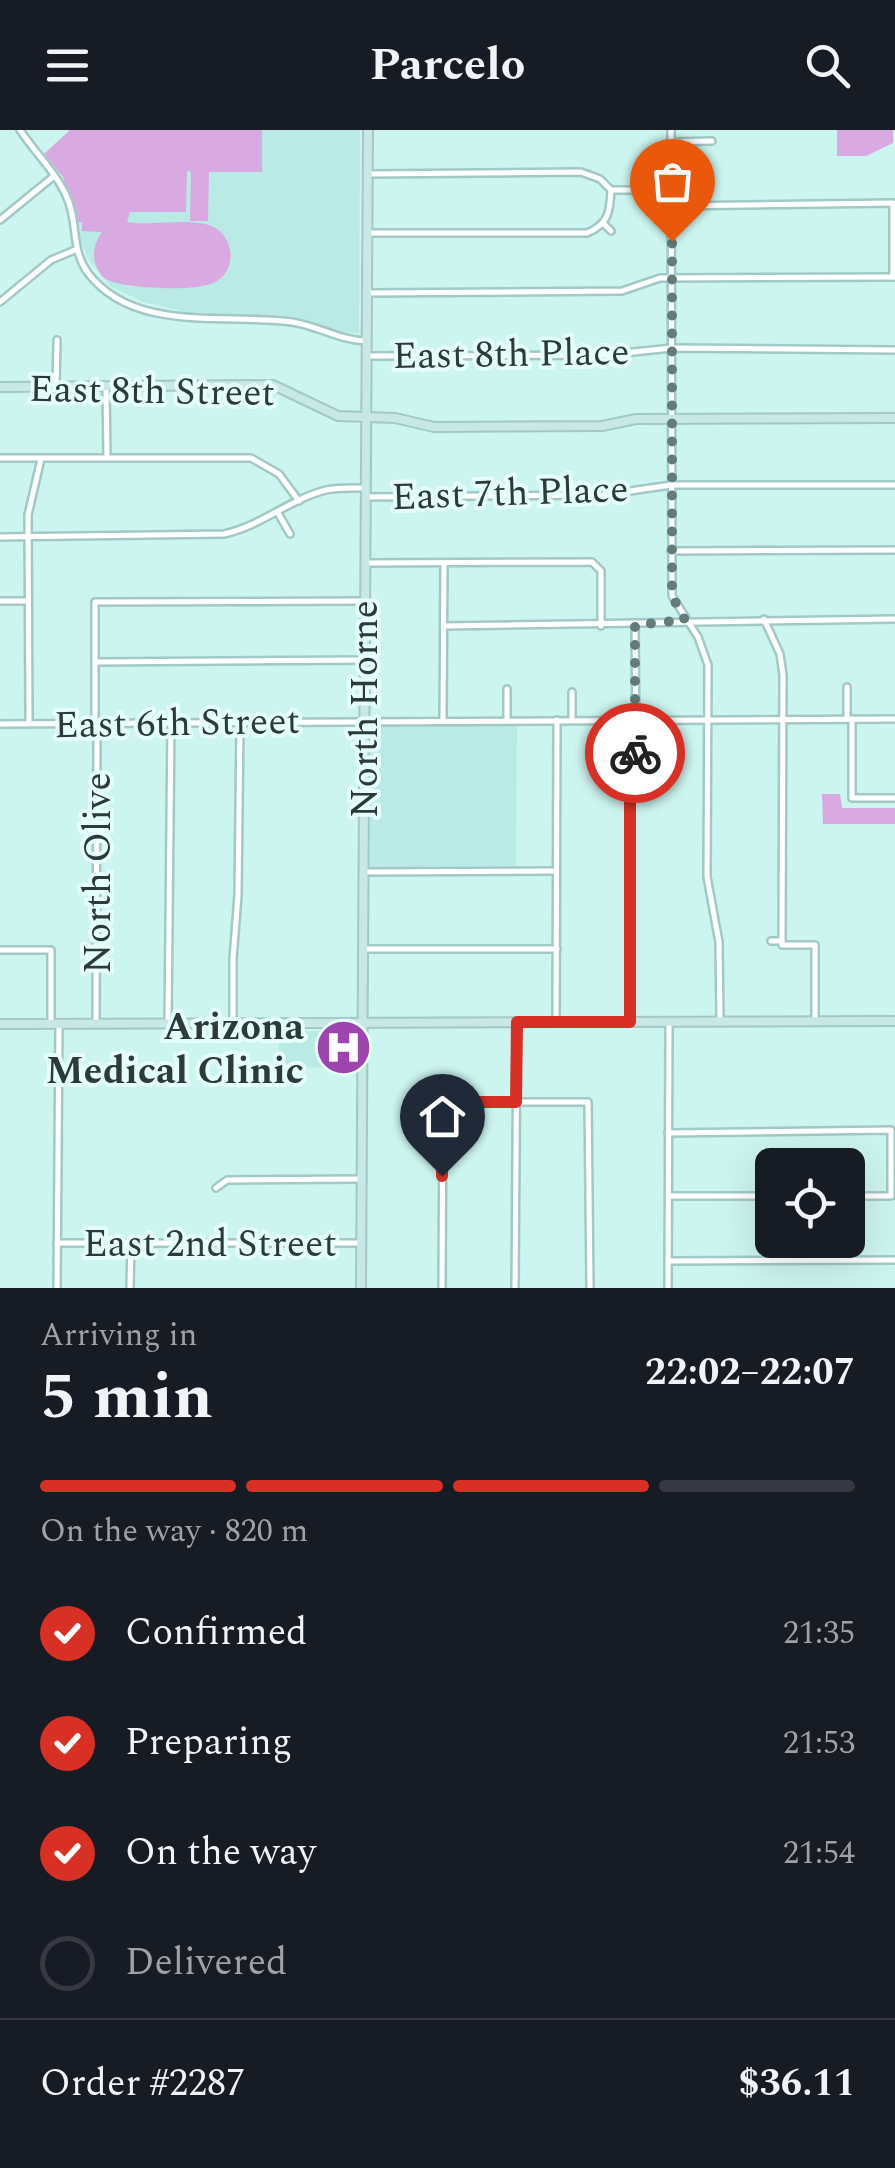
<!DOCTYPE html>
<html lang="en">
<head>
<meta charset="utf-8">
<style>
  body { margin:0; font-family:Spectral,serif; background:#242831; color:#f1f3f6; height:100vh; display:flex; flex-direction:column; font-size:38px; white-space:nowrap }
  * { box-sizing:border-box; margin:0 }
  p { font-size:32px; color:#9ea1a6 }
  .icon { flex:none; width:55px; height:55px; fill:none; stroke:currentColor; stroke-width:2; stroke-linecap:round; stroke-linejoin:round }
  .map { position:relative; height:1158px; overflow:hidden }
  .sheet { display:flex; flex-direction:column; background:#171b24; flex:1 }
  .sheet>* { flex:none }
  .fabs { position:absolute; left:755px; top:1018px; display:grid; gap:20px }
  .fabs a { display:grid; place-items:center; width:110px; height:110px; border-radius:15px; background:#171b24; box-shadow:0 10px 40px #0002; font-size:50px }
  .pin { position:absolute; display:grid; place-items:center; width:85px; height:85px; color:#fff; margin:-102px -42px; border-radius:50% 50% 50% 0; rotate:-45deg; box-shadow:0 0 10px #0007 }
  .pin .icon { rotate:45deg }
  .courier { position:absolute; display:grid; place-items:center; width:100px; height:100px; margin:-50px; border:8px solid #d93025; border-radius:50%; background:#fff; color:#222; box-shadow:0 2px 12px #0007 }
  .overview em { font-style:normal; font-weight:700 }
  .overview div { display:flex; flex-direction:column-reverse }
  .overview { display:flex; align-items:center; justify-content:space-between; height:170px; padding:0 40px }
  h1 { font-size:65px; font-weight:700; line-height:75px }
  .bar { display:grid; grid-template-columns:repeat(4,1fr); gap:15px 10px; align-content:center; height:120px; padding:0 40px }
  .bar i { height:12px; border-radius:8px; background:#363941 }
  .bar .selected { background:#d93025 }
  .bar p { grid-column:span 4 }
  .line { display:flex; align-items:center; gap:25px; padding:0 40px; border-top:2px solid #363941 }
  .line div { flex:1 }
  ol { padding:0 40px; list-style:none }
  li { display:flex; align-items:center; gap:30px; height:110px }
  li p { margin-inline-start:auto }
  li .icon { padding:10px; border-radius:50%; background:#d93025; color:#fff; stroke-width:4 }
  li:last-child { color:#9ea1a6 }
  li i { width:55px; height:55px; border:5px solid #363941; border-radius:50% }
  header { display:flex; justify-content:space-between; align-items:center; height:130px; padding:0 40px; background:#171b24; font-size:45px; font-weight:700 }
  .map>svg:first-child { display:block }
  .built { fill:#b9eae5 }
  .green { fill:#d9aae1 }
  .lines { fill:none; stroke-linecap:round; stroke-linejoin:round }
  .street-casing { stroke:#a2c9c5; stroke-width:10 }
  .secondary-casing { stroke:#a2c9c5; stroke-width:12 }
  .street { stroke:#fff; stroke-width:5 }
  .secondary { stroke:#c8e8e6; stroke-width:8 }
  .done { stroke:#647c79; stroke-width:10; stroke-dasharray:0 18 }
  .route { stroke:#d93025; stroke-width:12 }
  .labels { text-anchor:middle; stroke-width:8; stroke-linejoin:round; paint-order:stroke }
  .street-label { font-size:38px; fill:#2b3b39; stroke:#e6fefb }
  .poi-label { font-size:38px; font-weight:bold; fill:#2b3b39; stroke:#e6fefb; text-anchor:end }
</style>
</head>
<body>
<header><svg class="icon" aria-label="menu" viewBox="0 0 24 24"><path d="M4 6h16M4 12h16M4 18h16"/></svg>Parcelo<svg class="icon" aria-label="search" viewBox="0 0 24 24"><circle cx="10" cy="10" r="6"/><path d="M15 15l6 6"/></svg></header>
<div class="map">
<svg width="895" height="1158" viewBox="0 0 895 1158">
  <rect width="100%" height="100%" fill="#cdf5f0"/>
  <g class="built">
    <polygon points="70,0 360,0 359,203 336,202 290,186 191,183 143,172 110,156 88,129 81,111 72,65 63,47 44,24"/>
    <polygon points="517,595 516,736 370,737 371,596"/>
    <polygon points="279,901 356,901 357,937 278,938"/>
  </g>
  <g class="green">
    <path d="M 70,0 L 262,0 L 262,42 L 209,42 L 208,91 L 190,91 L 191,42 L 187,41 L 186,82 L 130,82 L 127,92 C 151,96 180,89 205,94 C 235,100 240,141 213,153 C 195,162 120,159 104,148 C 91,133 91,118 102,102 L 82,101 L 82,92 L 78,92 L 63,47 L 44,24 Z"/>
    <polygon points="837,0 893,0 893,13 866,26 837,26"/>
    <polygon points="822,664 840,664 842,678 895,678 895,694 823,694"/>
  </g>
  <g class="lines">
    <defs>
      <g id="street">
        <path d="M 20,0 C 35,23 58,44 68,70 C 78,95 71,120 88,143 C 134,204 229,183 292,192 C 318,196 339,210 366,211"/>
        <polyline points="671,0 672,466 698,507 708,535 707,747 719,812 720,892"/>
        <polyline points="671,12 712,11"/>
        <polyline points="367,44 581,42 600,49 611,60 671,60"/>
        <polyline points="671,76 893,73 893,147"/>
        <polyline points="0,90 54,46"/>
        <polyline points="604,94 611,101"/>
        <path d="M 367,103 L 587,103 C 609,94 610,81 611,60"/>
        <polyline points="367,163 622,161 660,148 895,147"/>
        <polyline points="0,172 51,130 75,120"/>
        <polyline points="366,226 604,225 672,218 895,220"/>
        <polyline points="106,256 107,327"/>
        <polyline points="56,257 57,210"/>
        <polyline points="0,328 251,328 279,344 299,371"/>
        <polyline points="366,367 603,365 671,355 895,355"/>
        <polyline points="278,383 290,404"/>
        <path d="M 0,407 L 224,404 C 261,396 290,369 326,360 C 339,357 352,358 366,358"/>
        <polyline points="671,421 895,420"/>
        <polyline points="365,433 592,432 601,441 601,496"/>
        <polyline points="0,471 27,471"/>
        <polyline points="764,489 780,524 783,545 782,811"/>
        <polyline points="444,496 895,489"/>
        <polyline points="95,532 364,530"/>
        <polyline points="847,557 847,588"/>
        <polyline points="507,559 507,589"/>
        <polyline points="572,589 572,562"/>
        <polyline points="852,589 852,668 895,668"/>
        <polyline points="443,590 444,433"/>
        <polyline points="29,593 28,385 41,329"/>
        <polyline points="95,593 95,472 364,471"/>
        <polyline points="0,594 895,589"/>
        <polyline points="364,742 556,741"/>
        <polyline points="771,811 782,811 782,815 815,815 815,891"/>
        <polyline points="362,819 557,819"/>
        <polyline points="0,820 51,820 51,894"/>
        <polyline points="556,892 557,590"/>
        <polyline points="630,892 630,657 636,610 635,495"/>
        <polyline points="96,894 97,593"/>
        <polyline points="168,894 171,592"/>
        <polyline points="233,894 233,829 238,765 240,592"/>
        <polyline points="668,1003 891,1000 891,1066 848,1066"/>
        <polyline points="216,1058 227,1050 361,1049"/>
        <polyline points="669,1066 772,1066"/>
        <polyline points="57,1113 362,1113"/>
        <polyline points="668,1131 895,1130"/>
        <polyline points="57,1158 59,894"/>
        <polyline points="130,1158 131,1113"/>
        <polyline points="442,1158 443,972 588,972 590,1158"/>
        <polyline points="515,1158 517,892"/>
        <polyline points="668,1158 669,892"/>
      </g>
      <g id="secondary">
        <polyline points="0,257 273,255 338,286 395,288 434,297 602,296 636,289 895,288"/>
        <polyline points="0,894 895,891"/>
        <polyline points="361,1158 368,0"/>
      </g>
    </defs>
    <use href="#street" class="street-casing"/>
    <use href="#secondary" class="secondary-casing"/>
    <use href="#street" class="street"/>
    <use href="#secondary" class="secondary"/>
  </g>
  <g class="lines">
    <polyline class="done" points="635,623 635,495 685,490 672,466 672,111"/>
    <polyline class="route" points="442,1046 443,972 516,972 517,892 630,892 630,658 635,623"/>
  </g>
  <defs>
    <symbol id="hospital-disc" viewBox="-11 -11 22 22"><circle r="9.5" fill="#9e44af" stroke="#e6fefb"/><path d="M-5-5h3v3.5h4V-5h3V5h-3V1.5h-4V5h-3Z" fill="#fff"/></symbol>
  </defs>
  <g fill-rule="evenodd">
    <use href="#hospital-disc" x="312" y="886" width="63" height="63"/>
  </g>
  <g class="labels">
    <g class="street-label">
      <text transform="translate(511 223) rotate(-1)" y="13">East 8th Place</text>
      <text transform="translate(152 260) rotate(1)" y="13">East 8th Street</text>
      <text transform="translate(510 362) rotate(-2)" y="13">East 7th Place</text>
      <text transform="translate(364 579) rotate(-90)" y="13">North Horne</text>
      <text transform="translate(177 592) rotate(-1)" y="13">East 6th Street</text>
      <text transform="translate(97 743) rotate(-90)" y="13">North Olive</text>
      <text x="210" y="1126">East 2nd Street</text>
    </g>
    <g class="poi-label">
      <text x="304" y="909">Arizona<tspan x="304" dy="44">Medical Clinic</tspan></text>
    </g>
  </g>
</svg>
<div class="fabs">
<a><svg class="icon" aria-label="locate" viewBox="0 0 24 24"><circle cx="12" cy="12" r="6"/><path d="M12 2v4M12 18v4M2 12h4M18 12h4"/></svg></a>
</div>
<div class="pin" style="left:672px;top:111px;background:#ea580c"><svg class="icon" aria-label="bag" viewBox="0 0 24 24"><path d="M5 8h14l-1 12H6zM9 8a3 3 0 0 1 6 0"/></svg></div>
<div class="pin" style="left:442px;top:1046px;background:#1f2937"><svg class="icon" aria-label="home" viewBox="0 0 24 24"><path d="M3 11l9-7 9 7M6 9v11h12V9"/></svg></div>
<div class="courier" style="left:635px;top:623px"><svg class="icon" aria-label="bike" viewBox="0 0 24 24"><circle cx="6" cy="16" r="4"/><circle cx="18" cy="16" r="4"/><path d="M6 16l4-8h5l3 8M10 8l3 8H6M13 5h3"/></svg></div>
</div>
<section class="sheet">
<div class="overview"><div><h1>5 min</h1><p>Arriving in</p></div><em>22:02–22:07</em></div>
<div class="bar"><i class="selected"></i><i class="selected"></i><i class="selected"></i><i></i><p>On the way · 820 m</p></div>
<ol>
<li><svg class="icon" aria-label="check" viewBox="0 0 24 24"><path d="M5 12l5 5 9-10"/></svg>Confirmed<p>21:35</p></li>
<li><svg class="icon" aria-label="check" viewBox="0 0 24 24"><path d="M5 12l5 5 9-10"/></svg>Preparing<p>21:53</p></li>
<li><svg class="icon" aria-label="check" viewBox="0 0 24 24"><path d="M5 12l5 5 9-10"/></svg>On the way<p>21:54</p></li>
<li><i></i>Delivered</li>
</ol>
<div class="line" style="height:130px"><div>Order #2287</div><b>$36.11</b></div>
</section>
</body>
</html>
